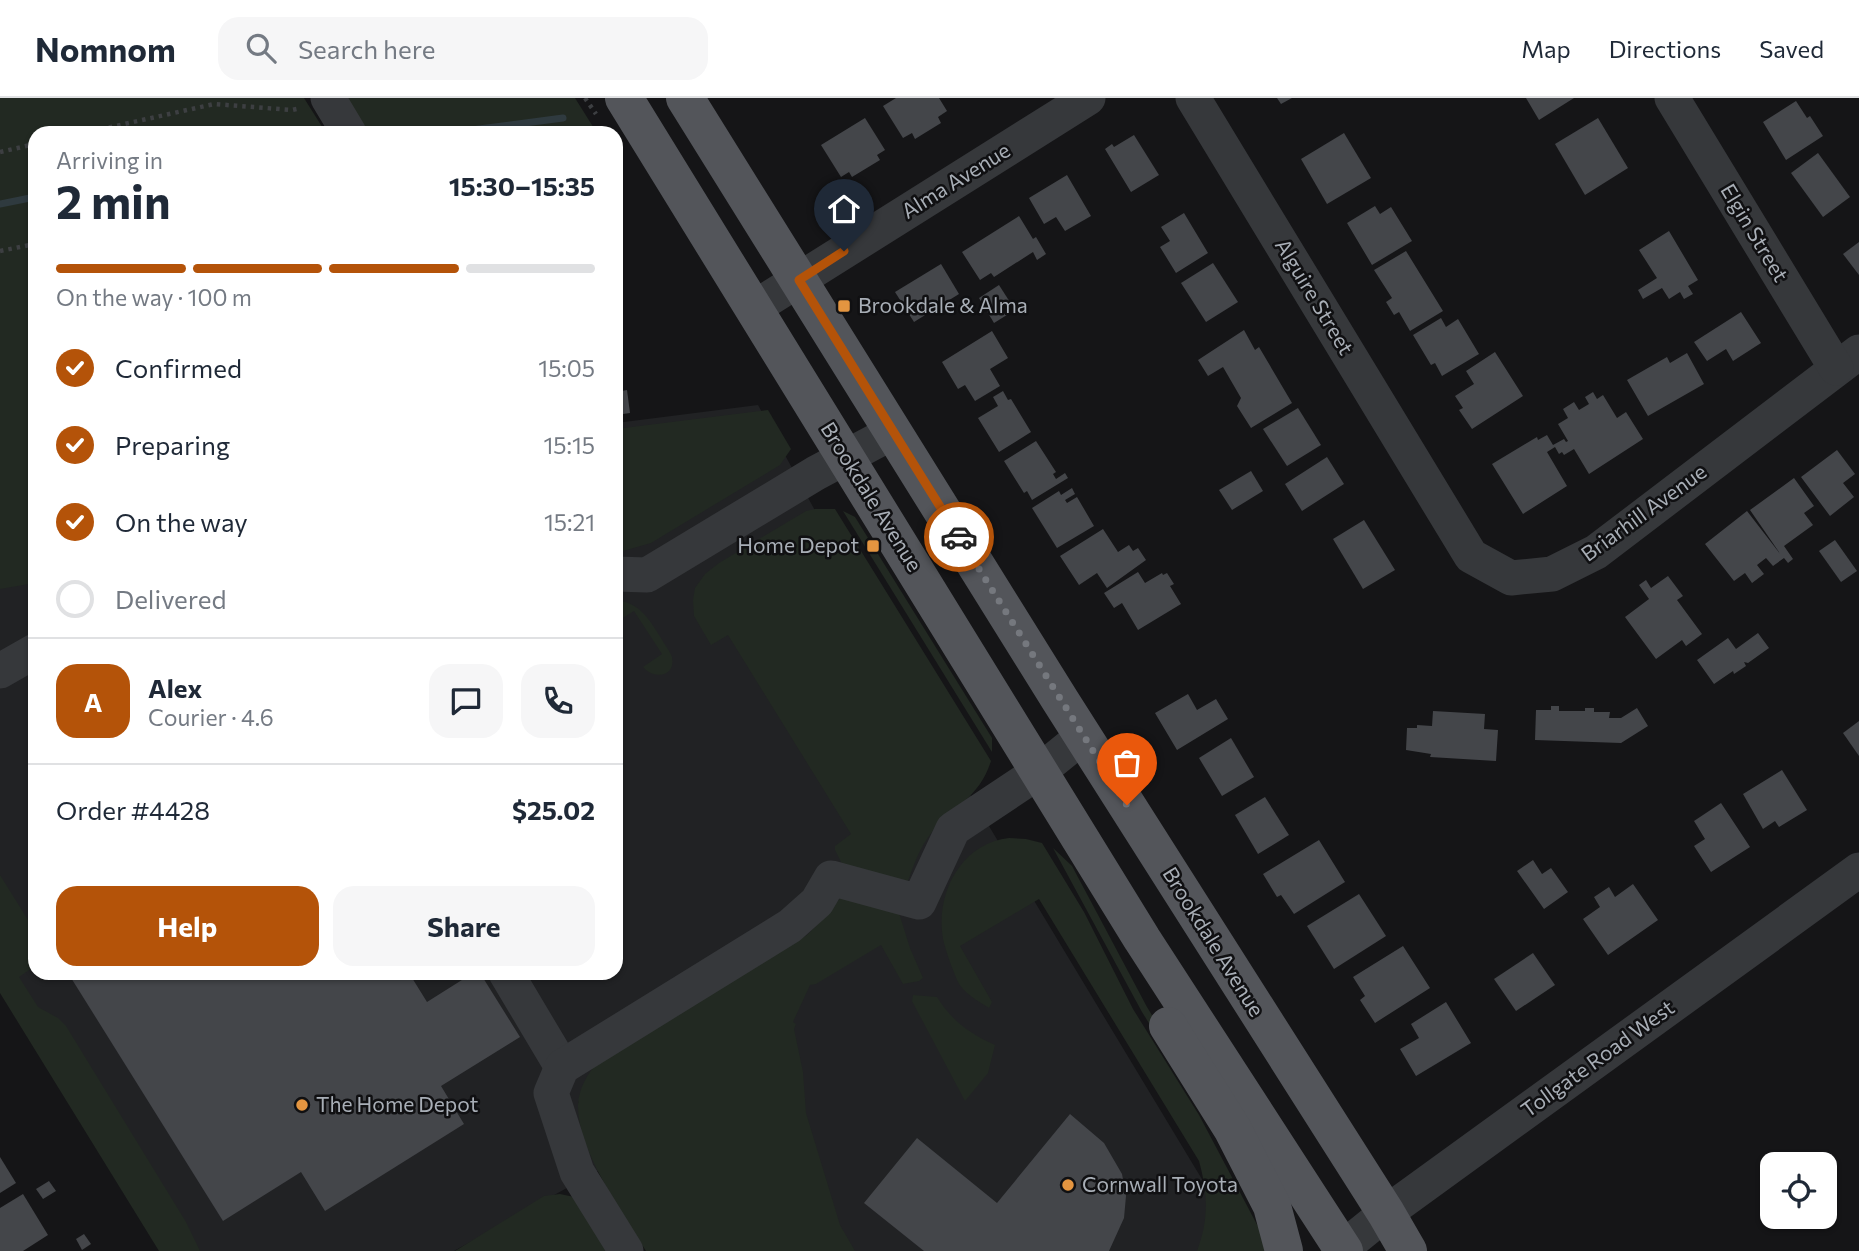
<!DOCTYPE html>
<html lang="en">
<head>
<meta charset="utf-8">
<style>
  body { margin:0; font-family:Commissioner,sans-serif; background:#f6f6f7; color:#1f2937; height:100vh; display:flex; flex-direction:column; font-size:26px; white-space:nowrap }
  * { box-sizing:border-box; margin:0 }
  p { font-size:23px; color:#747a83 }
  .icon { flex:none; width:38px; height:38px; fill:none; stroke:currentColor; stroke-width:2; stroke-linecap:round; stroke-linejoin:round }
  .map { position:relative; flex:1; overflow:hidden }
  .side { position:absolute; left:28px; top:28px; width:595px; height:854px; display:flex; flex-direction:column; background:#fff; border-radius:21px; box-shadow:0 2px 5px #0004 }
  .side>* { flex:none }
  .controls { position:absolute; left:1760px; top:1054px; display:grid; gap:14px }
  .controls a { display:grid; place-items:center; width:77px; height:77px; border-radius:14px; background:#fff; box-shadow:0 2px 5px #0004; font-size:35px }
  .pin { position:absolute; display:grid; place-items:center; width:60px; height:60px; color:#fff; margin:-72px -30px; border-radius:50% 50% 50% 0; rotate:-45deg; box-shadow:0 0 7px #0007 }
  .pin .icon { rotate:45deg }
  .courier { position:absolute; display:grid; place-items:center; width:70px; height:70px; margin:-35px; border:5px solid #b45309; border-radius:50%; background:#fff; color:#222; box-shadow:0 2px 9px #0007 }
  .headline em { font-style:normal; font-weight:700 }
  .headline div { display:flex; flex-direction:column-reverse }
  .headline { display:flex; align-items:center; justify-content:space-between; height:119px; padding:0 28px }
  h1 { font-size:46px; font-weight:700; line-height:52px }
  .bar { display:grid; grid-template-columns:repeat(4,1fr); gap:10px 7px; align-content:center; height:84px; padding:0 28px }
  .bar i { height:9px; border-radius:5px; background:#e0e1e3 }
  .bar .current { background:#b45309 }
  .bar p { grid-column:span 4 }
  .line { display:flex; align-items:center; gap:18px; padding:0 28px; border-top:2px solid #e0e1e3 }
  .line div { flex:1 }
  .round { display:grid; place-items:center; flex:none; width:74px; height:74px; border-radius:21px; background:#f6f6f7 }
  ol { padding:0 28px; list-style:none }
  li { display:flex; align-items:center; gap:21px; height:77px }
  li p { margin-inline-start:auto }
  li .icon { padding:7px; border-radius:50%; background:#b45309; color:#fff; stroke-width:4 }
  li:last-child { color:#747a83 }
  li i { width:38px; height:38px; border:4px solid #e0e1e3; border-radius:50% }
  .primary-button { display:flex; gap:14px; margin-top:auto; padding:14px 28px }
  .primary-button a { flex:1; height:80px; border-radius:21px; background:#b45309; color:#fff; font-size:28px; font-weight:700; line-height:80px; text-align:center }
  .primary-button a+a { background:#f6f6f7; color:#1f2937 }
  header { display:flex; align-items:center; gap:42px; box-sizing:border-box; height:98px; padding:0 35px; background:#fff; border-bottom:2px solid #e0e1e3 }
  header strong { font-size:33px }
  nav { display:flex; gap:38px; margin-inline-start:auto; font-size:24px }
  .search { width:490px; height:63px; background:#f6f6f7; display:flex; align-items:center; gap:18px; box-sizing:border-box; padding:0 24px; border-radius:21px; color:#747a83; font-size:26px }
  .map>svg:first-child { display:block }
  .built { fill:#212224 }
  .green { fill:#222922 }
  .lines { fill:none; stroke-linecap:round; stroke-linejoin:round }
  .stream { stroke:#2f3a3f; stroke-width:7 }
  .building { fill:#44464a }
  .path { stroke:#3d3f42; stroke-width:4.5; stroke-dasharray:3.5 5; stroke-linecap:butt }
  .minor { stroke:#36383b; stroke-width:35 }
  .major { stroke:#53555a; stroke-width:38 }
  .done { stroke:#75787e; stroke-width:7; stroke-dasharray:0 12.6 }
  .route { stroke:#b45309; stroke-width:9 }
  .poi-dot { fill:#e49540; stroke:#101012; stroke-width:2.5 }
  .labels { text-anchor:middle; stroke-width:5; stroke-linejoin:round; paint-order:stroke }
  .street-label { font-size:21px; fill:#a8aeb6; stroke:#101012 }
  .poi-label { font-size:21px; fill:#a8aeb6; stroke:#101012; text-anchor:start }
</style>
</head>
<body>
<header>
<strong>Nomnom</strong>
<div class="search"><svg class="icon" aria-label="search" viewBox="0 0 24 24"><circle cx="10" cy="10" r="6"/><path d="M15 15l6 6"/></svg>Search here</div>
<nav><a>Map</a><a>Directions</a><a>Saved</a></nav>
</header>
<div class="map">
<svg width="1859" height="1153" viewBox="0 0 1859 1153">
  <rect width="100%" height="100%" fill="#151517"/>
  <polygon class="built" points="758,307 954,670 1235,1136 1214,1153 815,1153 679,927 578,1004 617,1062 454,1153 162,1153 0,892 0,407 35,402 35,875 616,875 616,325"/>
  <g class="green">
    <polygon points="0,0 304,0 326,35 35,35 35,485 0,491"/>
    <polygon points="349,0 575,0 597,35 365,35 344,2"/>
    <polygon points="768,312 791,351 780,367 651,445 616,455 616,331"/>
    <path d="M 815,411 L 835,411 L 991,663 C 979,701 954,706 932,734 C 920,749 914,766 908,783 L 843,768 L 835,752 L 835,748 L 851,736 L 728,537 L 711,547 L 694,518 L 693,502 L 695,490 L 705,476 L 719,465 L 806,413 Z"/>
    <polygon points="843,413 855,419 992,640 992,654"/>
    <path d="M 616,502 C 640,505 649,521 661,540 C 664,546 670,553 672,559 C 676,579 654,582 643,569 L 662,556 L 634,513 L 616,524 Z"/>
    <path d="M 1009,740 L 1026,741 L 1042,745 L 1084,814 L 1133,911 L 1199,1017 L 1271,1153 L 1197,1153 C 1209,1121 1208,1096 1199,1063 L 1039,801 L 960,848 L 992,904 L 989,910 C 978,903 963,895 957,882 C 952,870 946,854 943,841 C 935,796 961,745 1009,740 Z"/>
    <polygon points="1053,750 1072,768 1147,909 1226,1039 1218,1036 1142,914"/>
    <polygon points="0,777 33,830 35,829 35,868 19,879 38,909 58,920 66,928 186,1124 200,1153 159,1153 0,895"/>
    <path d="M 841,800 L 899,815 L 910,850 L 923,880 L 919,883 L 903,886 L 881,847 L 816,886 L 810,887 L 793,924 L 796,926 L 794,931 L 803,974 L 806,1015 L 840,1127 L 855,1153 L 646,1153 C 623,1115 577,1052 578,1007 C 579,990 587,976 598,964 L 807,837 C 820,825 828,811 841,800 Z"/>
    <path d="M 913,897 L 937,899 C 951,922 970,936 995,947 L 988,975 L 965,1003 L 912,903 Z"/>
    <polygon points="560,1096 574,1099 608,1153 455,1153 544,1098"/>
  </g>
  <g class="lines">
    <g class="stream">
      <polyline points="448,35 563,20"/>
      <polyline points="0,106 35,99"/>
    </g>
  </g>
  <g class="building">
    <polygon points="896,0 939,0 947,13 938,19 941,25 915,41 912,35 903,40 883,8"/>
    <polygon points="1277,0 1292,0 1281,6"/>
    <polygon points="1526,0 1574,0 1539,22"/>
    <polygon points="1796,3 1807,20 1810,18 1823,38 1786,62 1763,24"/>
    <polygon points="865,20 885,52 877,57 880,62 852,79 849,74 841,79 821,47"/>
    <polygon points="1598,20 1628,70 1585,97 1555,46"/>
    <polygon points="1344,35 1371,80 1327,106 1301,61"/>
    <polygon points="1134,37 1159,77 1131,94 1105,51 1112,46 1114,49"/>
    <polygon points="1818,55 1850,99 1823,119 1791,75"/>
    <polygon points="1067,77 1091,118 1065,133 1056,119 1044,126 1029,100"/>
    <polygon points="1375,108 1380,116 1391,109 1412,143 1372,167 1347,125"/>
    <polygon points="1184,115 1208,155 1176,175 1160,149 1170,143 1161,129"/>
    <polygon points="1019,118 1033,141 1036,139 1046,156 1037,162 1033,154 994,179 991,175 980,182 962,154"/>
    <polygon points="1669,133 1698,182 1688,188 1693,196 1684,201 1680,194 1669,201 1662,190 1643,201 1638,192 1657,180 1639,152"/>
    <polygon points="1859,144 1859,177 1843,156"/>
    <polygon points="1406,153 1443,213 1410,233 1399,214 1394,217 1386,204 1392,200 1374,172"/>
    <polygon points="1213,165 1238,204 1206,224 1181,185"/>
    <polygon points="941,166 959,196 914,224 895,194"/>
    <polygon points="999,187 1015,212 994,225 979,200"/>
    <polygon points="1741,214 1761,245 1733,263 1726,251 1707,263 1694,244"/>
    <polygon points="1441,220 1446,229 1458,221 1479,256 1442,278 1435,265 1431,267 1413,237"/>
    <polygon points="1244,232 1255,252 1259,249 1292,305 1251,330 1237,308 1241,300 1223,269 1208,278 1198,262"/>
    <polygon points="992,233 1008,260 990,271 1000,288 975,303 965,287 958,291 942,264"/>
    <polygon points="1495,254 1523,298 1472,331 1459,312 1463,310 1455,298 1474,286 1466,273"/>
    <polygon points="1687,255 1704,286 1648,318 1627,282 1667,259 1670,265"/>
    <polygon points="627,292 630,315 616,317 616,294"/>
    <polygon points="1003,293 1008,302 1011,301 1031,334 999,354 978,320 998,308 993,299"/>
    <polygon points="1593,294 1597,301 1603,297 1617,320 1626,314 1643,341 1589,376 1574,351 1564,357 1562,354 1559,356 1555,349 1547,354 1567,388 1523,416 1492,366 1537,339 1538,342 1547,337 1553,347 1564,341 1566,344 1568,343 1558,326 1568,320 1563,311 1574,304 1579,312 1589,306 1585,299"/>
    <polygon points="1298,310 1321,347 1287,368 1263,331"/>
    <polygon points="1036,343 1056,374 1053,376 1056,381 1065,375 1068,380 1032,402 1027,393 1024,395 1004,363"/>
    <polygon points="1837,352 1855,376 1843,385 1854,399 1830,418 1801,379"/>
    <polygon points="1327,359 1344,386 1302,413 1285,386"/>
    <polygon points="1251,373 1263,393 1232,412 1219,392"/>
    <polygon points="1794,380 1814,408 1804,415 1813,427 1784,448 1793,461 1788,465 1784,460 1773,468 1766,460 1757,467 1764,476 1752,485 1745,475 1734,483 1705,446 1747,413 1781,457 1750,412"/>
    <polygon points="1072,390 1075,396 1065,402 1067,405 1077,399 1094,428 1057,450 1032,410 1059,393 1061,397"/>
    <polygon points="1364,422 1395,472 1363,491 1333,441"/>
    <polygon points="1103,431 1118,454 1129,447 1133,453 1138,450 1146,462 1107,490 1097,475 1079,487 1060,458"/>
    <polygon points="1835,442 1857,473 1841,484 1819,453"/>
    <polygon points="1138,474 1145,485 1162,475 1163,477 1167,475 1174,486 1170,488 1181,506 1138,532 1122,505 1114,510 1104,495"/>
    <polygon points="1668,478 1683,498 1677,502 1702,536 1686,548 1682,542 1656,561 1625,519 1649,501 1639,487 1646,482 1651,490"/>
    <polygon points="1758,535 1769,550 1748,565 1744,564 1746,568 1734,576 1733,573 1714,586 1697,562 1728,540 1736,551"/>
    <polygon points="1188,596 1197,612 1216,601 1228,621 1177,652 1155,615"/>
    <polygon points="1551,608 1559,608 1559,613 1585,613 1585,610 1594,610 1594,614 1610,614 1609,620 1621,620 1637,610 1648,628 1621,645 1535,642 1536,612 1551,612"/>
    <polygon points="1433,613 1485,616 1484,631 1498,632 1496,663 1430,659 1431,656 1406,652 1407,630 1417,630 1417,627 1432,628"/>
    <polygon points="1859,623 1859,658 1843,635"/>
    <polygon points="1231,640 1254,679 1222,698 1199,660"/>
    <polygon points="1782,672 1807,712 1779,729 1775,723 1763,731 1743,696"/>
    <polygon points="1265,699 1289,737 1258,756 1235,717"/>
    <polygon points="1721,705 1750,749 1711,774 1694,748 1705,741 1694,723"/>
    <polygon points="1319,742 1345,784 1294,816 1281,797 1277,799 1263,776"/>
    <polygon points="1533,762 1542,776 1551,770 1568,794 1544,811 1517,773"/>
    <polygon points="1633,786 1658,822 1608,857 1583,821 1600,809 1594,799 1609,789 1615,799"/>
    <polygon points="1359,796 1386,838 1334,871 1307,828"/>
    <polygon points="1403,848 1430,890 1375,925 1360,902 1365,898 1353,879"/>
    <polygon points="1533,855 1555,887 1516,913 1494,881"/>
    <polygon points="68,875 409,875 427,904 473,875 480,875 520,939 441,988 464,1026 325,1113 301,1074 223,1123"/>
    <polygon points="1446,904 1471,945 1416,978 1400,951 1419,940 1411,926"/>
    <polygon points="1070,1016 1104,1045 1122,1076 1126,1098 1124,1120 1109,1153 924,1153 864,1105 917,1040 997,1105"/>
    <polygon points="0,1059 16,1085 0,1095"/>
    <polygon points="49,1083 56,1093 43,1101 36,1091"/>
    <polygon points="23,1096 48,1137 23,1153 0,1153 0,1110"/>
    <polygon points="84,1136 91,1146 82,1152 76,1141"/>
  </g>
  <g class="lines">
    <g class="path">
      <polyline points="585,0 596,16"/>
      <polyline points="84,35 214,6 292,12 301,10"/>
      <polyline points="0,54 35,46"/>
      <polyline points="0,153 35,146"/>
    </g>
    <g class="minor">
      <polyline points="328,0 349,35"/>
      <polyline points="1193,0 1471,458 1511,480 1552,476 1596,454 1859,254"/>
      <polyline points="1672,0 1836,270"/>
      <polyline points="754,210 1088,0"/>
      <polyline points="616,476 647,477 816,375 893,334"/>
      <polyline points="0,573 35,553"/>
      <polyline points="506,875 562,969"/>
      <polyline points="626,1153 577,1074 551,995 562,969 790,828 817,804 831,780 919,804 953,731 1040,673 1083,638"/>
      <polyline points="1339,1153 1386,1115 1859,772"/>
    </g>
    <g class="major">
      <polyline points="624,0 1142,841 1344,1153"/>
      <polyline points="685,0 1060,602 1386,1115 1408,1153"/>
      <polyline points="1168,928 1233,1032 1272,1108 1284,1153"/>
    </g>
  </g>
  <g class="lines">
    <polyline class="done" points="959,439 1127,707"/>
    <polyline class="route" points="844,153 799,182 959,439"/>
  </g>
  <g class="poi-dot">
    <rect x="837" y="201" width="14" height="14" rx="3.5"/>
    <rect x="866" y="441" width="14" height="14" rx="3.5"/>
    <circle cx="302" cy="1007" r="7"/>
    <circle cx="1068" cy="1087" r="7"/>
  </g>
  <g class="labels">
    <g class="street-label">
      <text transform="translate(956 83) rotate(-32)" y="7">Alma Avenue</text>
      <text transform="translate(1754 135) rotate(59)" y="7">Elgin Street</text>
      <text transform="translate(1314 199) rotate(59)" y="7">Alguire Street</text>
      <text transform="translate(871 399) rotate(58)" y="7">Brookdale Avenue</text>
      <text transform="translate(1644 415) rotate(-36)" y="7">Briarhill Avenue</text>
      <text transform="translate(1213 844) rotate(58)" y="7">Brookdale Avenue</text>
      <text transform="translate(1598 961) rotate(-36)" y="7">Tollgate Road West</text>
    </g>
    <g class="poi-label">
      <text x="858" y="215">Brookdale &amp; Alma</text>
      <text x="859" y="455" text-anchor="end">Home Depot</text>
      <text x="316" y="1014">The Home Depot</text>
      <text x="1082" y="1094">Cornwall Toyota</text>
    </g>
  </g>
</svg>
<div class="controls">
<a><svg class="icon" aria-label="locate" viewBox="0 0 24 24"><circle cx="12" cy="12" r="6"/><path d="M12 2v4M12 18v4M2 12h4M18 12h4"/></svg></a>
</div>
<div class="pin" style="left:1127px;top:707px;background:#ea580c"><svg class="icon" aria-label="bag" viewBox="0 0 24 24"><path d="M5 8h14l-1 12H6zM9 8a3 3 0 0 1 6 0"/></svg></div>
<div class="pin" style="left:844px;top:153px;background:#1f2937"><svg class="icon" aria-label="home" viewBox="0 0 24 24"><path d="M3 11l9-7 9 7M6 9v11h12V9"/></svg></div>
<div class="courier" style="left:959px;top:439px"><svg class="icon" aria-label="car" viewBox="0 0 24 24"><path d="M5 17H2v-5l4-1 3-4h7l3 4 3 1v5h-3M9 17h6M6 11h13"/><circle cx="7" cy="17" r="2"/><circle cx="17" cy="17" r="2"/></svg></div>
<section class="side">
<div class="headline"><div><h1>2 min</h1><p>Arriving in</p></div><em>15:30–15:35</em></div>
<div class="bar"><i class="current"></i><i class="current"></i><i class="current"></i><i></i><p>On the way · 100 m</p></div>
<ol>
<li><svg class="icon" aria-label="check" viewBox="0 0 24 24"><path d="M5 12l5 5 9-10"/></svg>Confirmed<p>15:05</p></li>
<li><svg class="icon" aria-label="check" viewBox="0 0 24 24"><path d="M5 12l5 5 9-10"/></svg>Preparing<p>15:15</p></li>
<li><svg class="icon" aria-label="check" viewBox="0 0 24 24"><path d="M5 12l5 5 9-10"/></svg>On the way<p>15:21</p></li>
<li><i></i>Delivered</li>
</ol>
<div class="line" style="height:126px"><b class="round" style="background:#b45309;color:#fff">A</b><div><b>Alex</b><p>Courier · 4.6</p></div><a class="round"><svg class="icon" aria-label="chat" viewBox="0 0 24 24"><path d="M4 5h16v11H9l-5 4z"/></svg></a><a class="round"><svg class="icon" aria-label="phone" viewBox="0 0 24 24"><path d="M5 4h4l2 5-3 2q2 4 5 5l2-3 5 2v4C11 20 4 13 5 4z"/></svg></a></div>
<div class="line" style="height:91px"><div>Order #4428</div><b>$25.02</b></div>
<div class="primary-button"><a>Help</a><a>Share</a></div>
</section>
</div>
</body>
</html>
